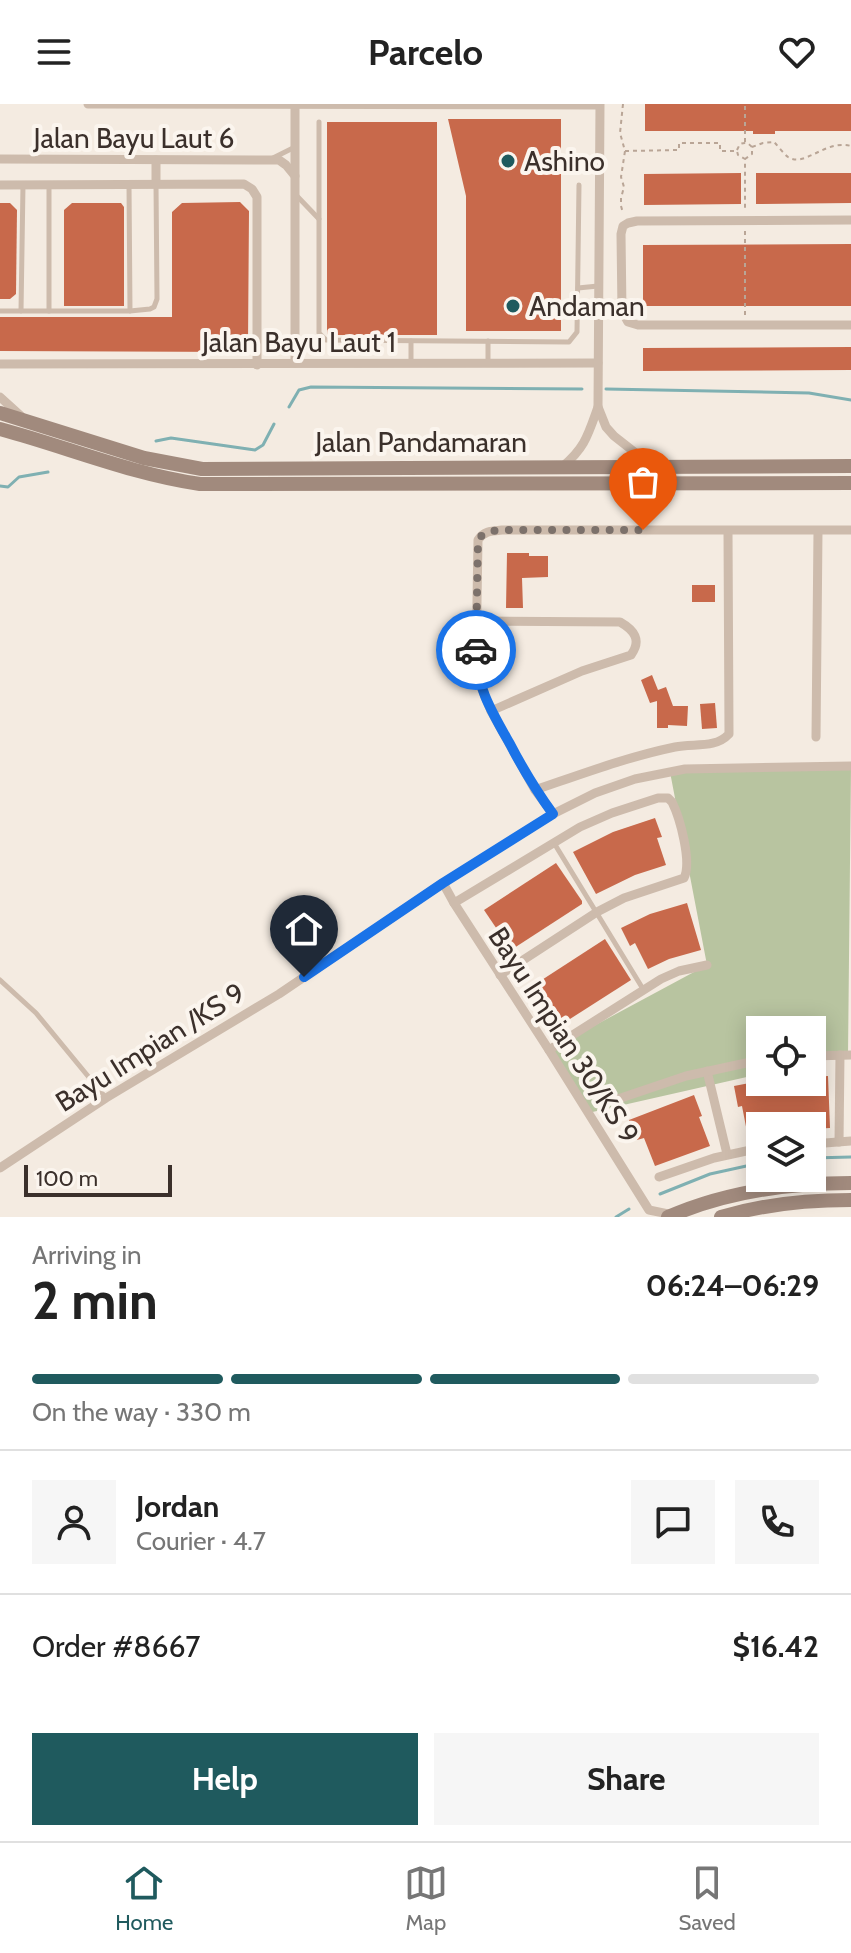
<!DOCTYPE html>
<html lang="en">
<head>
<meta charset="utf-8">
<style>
  body { margin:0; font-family:Cabin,sans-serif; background:#f6f6f6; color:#222; height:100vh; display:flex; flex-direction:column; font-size:30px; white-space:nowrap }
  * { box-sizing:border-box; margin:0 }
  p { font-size:26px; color:#767676 }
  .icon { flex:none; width:44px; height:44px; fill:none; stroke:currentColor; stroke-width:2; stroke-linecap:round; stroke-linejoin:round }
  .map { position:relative; height:1113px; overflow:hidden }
  .panel { display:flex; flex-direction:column; background:#fff; flex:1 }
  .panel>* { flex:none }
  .fabs { position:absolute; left:746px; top:912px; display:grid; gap:16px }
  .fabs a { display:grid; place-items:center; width:80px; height:80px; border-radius:0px; background:#fff; box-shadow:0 4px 20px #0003; font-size:40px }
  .scale { position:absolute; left:24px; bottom:20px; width:148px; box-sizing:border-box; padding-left:8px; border:4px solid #3b302b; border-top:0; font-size:22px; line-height:28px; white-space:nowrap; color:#3b302b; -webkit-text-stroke:6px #fbf5ee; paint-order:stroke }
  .pin { position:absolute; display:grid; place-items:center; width:68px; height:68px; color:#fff; margin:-82px -34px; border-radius:50% 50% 50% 0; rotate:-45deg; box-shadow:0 0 8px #0007 }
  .pin .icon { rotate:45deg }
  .courier { position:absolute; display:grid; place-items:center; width:80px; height:80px; margin:-40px; border:6px solid #1a73e8; border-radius:50%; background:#fff; color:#222; box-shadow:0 2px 10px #0007 }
  .headline em { font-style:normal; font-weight:700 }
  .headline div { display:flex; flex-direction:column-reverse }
  .headline { display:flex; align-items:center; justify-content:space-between; height:136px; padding:0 32px }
  h1 { font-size:52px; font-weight:700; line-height:60px }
  .bar { display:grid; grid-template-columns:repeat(4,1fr); gap:12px 8px; align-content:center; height:96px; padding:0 32px }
  .bar i { height:10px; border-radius:6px; background:#e0e0e0 }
  .bar .on { background:#1f5a5e }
  .bar p { grid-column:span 4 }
  .line { display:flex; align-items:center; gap:20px; padding:0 32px; border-top:2px solid #e0e0e0 }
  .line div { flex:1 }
  .round { display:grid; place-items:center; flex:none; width:84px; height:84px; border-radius:0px; background:#f6f6f6 }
  .primary-button { display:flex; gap:16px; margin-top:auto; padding:16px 32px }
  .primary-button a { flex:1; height:92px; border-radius:0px; background:#1f5a5e; color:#fff; font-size:32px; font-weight:700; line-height:92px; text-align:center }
  .primary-button a+a { background:#f6f6f6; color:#222 }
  header { display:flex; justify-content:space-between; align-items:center; height:104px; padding:0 32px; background:#fff; font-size:36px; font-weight:700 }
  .tab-bar { display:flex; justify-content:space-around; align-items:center; height:112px; border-top:2px solid #e0e0e0; background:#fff; font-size:22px; color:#767676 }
  .tab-bar a { display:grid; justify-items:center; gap:4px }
  .tab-bar .on { color:#1f5a5e }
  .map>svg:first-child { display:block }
  .green { fill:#b8c4a0 }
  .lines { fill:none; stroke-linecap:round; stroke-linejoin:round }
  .stream { stroke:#7fb0b2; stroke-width:3 }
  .building { fill:#c8694b }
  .path { stroke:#b9a596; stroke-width:2; stroke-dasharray:4 4; stroke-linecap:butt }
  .lane { stroke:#cdbbac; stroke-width:5 }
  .street { stroke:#cdbbac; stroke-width:9 }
  .secondary { stroke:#a18a7d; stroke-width:14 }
  .done { stroke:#7c716b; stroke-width:8; stroke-dasharray:0 14.4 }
  .route { stroke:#1a73e8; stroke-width:10 }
  .poi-dot { fill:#1f5a5e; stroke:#fbf5ee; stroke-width:3 }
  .labels { text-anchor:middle; stroke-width:8; stroke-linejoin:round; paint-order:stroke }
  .street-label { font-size:28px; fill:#3b302b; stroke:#fbf5ee }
  .poi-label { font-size:28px; fill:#3b302b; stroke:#fbf5ee; text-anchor:start }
</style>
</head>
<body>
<header><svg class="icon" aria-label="menu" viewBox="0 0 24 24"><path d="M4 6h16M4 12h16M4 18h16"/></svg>Parcelo<svg class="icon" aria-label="heart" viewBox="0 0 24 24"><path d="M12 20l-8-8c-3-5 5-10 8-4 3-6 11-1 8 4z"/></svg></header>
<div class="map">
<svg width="851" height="1113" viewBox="0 0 851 1113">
  <rect width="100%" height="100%" fill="#f4ebe1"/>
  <polygon class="green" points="851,662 848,951 812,959 812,926 760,926 760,970 588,1009 549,946 707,861 670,668"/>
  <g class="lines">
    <g class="stream">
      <polyline points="606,285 809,289 851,296"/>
      <polyline points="289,303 299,286 311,283 582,285"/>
      <polyline points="156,337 171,334 255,346 263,341 274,320"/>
      <polyline points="0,382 8,383 19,373 48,368"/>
      <polyline points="812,1054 851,1053"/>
      <polyline points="660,1090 710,1070 760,1059"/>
      <polyline points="616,1113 629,1105"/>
    </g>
  </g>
  <g class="building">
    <polygon points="645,0 851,0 851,27 775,27 775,30 753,30 753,27 645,27"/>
    <polygon points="448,15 561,15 561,227 466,227 466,92"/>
    <polygon points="327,18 437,18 437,231 328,231 327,229"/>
    <polygon points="741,69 741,100 644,101 644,70"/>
    <polygon points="756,69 851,69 851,99 756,100"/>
    <polygon points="240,98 249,107 248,239 240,248 0,247 0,213 172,213 172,108 182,99"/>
    <polygon points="0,99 10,99 17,106 16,190 10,195 0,195"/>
    <polygon points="72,99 121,99 124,103 124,202 64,202 64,106"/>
    <polygon points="851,140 851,202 643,202 643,141"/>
    <polygon points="851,243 851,266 643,267 643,244"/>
    <polygon points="507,449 529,449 529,452 548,452 548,473 522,474 523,504 506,504"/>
    <rect x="692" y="481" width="23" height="17"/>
    <polygon points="652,571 658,586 666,583 673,602 688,602 687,622 668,621 668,624 657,624 657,597 650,599 641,576"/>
    <polygon points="715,599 717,624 702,625 700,600"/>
    <polygon points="655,714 662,733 657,734 666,761 635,771 596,790 573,748 613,728"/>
    <polygon points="556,759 582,797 582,800 511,846 484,806"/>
    <polygon points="687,799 701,846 669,855 648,865 635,839 630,842 621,824 650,810"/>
    <polygon points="605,835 631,876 559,922 534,881"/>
    <polygon points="828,972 830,1024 812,1025 812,1022 760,1022 760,1031 748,1033 742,1002 738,1003 734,982 760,977 760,978 812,978 812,973"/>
    <polygon points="694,991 702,1012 699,1013 710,1042 655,1062 644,1034 637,1036 629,1016"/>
  </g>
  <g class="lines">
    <g class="path">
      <polyline points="623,0 620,29 625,47 621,73 624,83 621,94 621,102 623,109"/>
      <polyline points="745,38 745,0"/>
      <path d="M 752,43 L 763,39 L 774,38 C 778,42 783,49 788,53 C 805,64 825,35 851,42"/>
      <path d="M 737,46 L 740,40 C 746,38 748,39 752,43 L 752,50 L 745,55"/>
      <polyline points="625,47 679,46 679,39 720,39 720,47 737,47 738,51 745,55 745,107"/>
      <polyline points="745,211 745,125"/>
    </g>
    <g class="lane">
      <polyline points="319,18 319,229 326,236 569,238 577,228 579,81"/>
      <polyline points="273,54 295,43"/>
      <polyline points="49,81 49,207"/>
      <polyline points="129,81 130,207"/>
      <polyline points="296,91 319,115"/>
      <polyline points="578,184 598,182"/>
      <polyline points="0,207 130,207 150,205 154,203 157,195 156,80"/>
      <polyline points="21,207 23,81"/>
      <polyline points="411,237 411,259"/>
      <polyline points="488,237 488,259"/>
      <polyline points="554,739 643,885"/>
      <polyline points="0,876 36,909 106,994"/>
    </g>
    <g class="street">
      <polyline points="88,0 599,1"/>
      <polyline points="0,55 279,56 286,61 295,72"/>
      <polyline points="156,80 156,56"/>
      <polyline points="0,81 244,80 252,85 257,93 257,261"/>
      <polyline points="851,116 637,117 628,119 623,122 621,130 622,207 628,218 638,221 851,221"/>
      <polyline points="295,259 295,1"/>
      <polyline points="0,260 598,259"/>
      <polyline points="0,293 21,312"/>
      <polyline points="598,303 606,323 614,332 651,361"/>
      <path d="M 562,363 C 585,344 588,331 598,303 L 600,0"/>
      <path d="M 478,517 L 620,518 C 634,526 642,536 631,551 L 582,567 L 491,607"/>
      <polyline points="816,633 818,427"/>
      <path d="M 535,686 C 582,670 627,653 675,643 C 694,639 715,645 729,630 L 728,427"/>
      <path d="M 553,710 L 535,686 L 491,607 L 481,583 L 476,559 L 478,436 C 484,427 491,427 502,426 L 851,426"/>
      <polyline points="443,779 454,799 549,946 649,1106 673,1111"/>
      <path d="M 454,799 L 580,723 L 612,709 L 658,694 L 668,694 L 672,698 C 680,714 692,758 684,774 L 624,794 L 597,808 L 500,871"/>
      <polyline points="549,946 661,875 679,867 707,861"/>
      <polyline points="812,952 851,951"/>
      <polyline points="707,967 727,1050"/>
      <polyline points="612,997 686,972 760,956"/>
      <polyline points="839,1038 840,951"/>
      <polyline points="812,1040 851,1037"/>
      <polyline points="0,1064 106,994 279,890 443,779 553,710 595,689 635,675 685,665 851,662"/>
      <polyline points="659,1073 714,1054 760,1044"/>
    </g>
    <g class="secondary">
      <polyline points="0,309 144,354 202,365 851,362"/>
      <path d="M 0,325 C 67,343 131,370 200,380 L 851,379"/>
      <path d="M 668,1113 C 727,1087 788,1079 851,1079"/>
      <path d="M 721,1113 C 764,1100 806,1096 851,1096"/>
    </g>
  </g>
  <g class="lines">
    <path class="done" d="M 476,546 L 478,436 C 484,427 492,427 502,426 L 643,426"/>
    <path class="route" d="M 304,873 L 443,779 L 553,710 C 537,688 523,665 510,640 C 493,610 475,581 476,546"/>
  </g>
  <g class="poi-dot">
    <circle cx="508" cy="57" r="8"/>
    <circle cx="513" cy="202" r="8"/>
  </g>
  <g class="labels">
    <g class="street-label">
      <text x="134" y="44">Jalan Bayu Laut 6</text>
      <text x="299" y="248">Jalan Bayu Laut 1</text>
      <text x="421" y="348">Jalan Pandamaran</text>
      <text transform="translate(564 931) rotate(57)" y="10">Bayu Impian 30/KS 9</text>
      <text transform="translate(150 943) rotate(-32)" y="10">Bayu Impian /KS 9</text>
    </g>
    <g class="poi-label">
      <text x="524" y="67">Ashino</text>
      <text x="529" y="212">Andaman</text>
    </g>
  </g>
</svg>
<div class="fabs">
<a><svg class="icon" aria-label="locate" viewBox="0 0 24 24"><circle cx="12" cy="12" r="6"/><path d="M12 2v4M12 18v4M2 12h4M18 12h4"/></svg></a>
<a><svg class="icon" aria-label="layers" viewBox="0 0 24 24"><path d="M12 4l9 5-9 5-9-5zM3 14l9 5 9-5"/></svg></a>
</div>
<div class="scale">100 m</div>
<div class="pin" style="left:643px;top:426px;background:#ea580c"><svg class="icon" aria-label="bag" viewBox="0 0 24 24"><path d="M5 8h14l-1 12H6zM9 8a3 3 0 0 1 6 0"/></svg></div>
<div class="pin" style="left:304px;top:873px;background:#1f2937"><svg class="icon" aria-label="home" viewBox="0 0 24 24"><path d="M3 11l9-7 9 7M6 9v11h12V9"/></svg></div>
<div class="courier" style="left:476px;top:546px"><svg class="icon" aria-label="car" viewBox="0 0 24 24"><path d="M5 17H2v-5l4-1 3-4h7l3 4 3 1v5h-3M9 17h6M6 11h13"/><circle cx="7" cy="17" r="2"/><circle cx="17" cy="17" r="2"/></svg></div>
</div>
<section class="panel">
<div class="headline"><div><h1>2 min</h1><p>Arriving in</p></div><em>06:24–06:29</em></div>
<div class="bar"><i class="on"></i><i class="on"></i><i class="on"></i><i></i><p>On the way · 330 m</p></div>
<div class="line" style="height:144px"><a class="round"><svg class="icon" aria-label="person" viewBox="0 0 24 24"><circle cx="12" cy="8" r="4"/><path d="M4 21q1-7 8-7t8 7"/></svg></a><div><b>Jordan</b><p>Courier · 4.7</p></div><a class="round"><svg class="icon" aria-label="chat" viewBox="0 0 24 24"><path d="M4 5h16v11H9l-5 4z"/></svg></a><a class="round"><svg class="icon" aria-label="phone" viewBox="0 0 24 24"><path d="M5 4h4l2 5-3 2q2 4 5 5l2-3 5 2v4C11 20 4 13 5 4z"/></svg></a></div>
<div class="line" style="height:104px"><div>Order #8667</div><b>$16.42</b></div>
<div class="primary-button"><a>Help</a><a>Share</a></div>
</section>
<nav class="tab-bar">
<a class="on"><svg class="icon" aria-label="home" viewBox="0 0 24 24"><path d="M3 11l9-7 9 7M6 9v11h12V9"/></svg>Home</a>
<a><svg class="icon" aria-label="map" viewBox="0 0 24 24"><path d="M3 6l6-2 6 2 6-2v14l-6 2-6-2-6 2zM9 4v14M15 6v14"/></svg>Map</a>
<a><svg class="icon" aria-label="saved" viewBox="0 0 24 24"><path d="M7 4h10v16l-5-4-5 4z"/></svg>Saved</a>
</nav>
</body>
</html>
